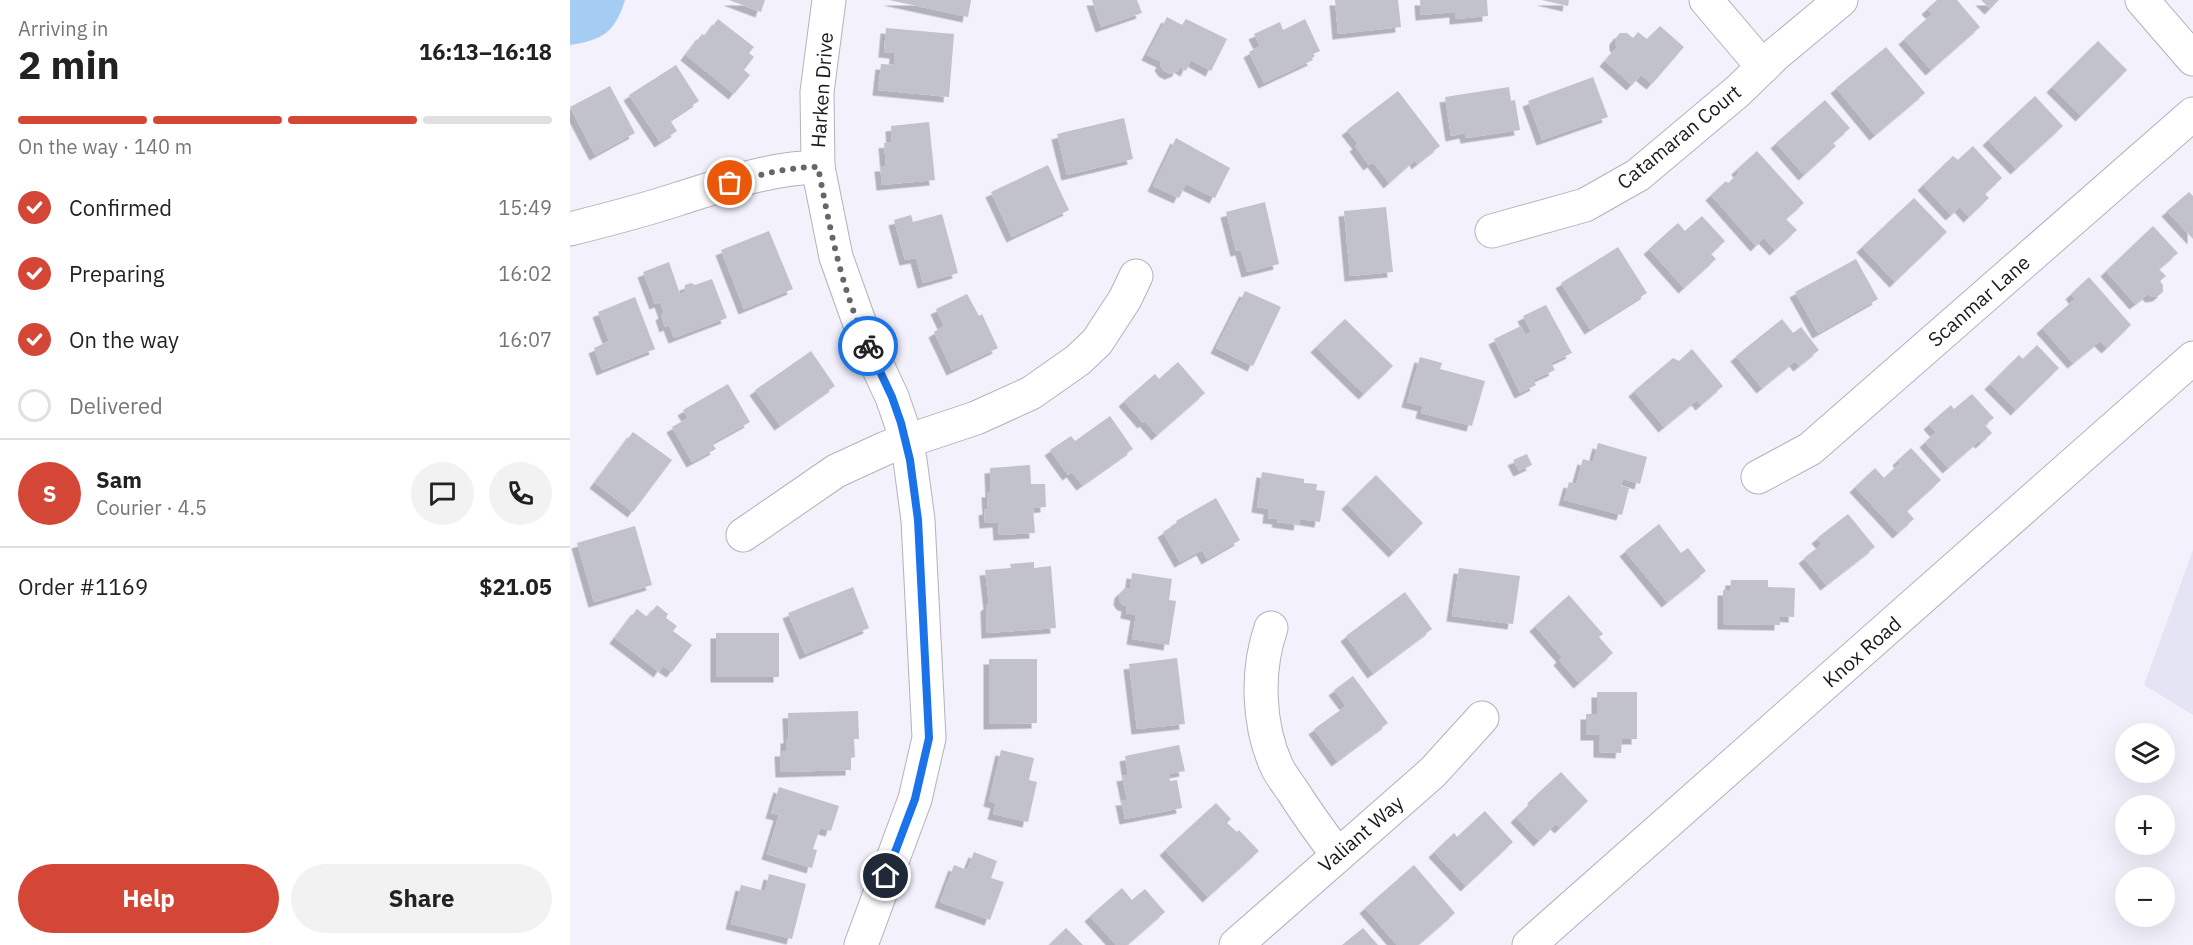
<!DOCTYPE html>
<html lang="en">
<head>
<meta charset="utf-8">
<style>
  body { margin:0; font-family:"IBM Plex Sans",sans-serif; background:#f2f2f2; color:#222; height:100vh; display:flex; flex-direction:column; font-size:22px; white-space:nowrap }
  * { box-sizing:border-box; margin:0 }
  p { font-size:20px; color:#767676 }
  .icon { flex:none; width:33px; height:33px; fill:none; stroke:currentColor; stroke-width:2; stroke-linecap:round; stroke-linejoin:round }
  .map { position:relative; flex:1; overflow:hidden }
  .details { display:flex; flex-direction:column; background:#fff; width:570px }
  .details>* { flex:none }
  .tools { position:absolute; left:1545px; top:723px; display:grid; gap:12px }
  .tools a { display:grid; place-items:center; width:60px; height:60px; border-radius:50%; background:#fff; box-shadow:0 6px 24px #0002; font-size:30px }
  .pin { position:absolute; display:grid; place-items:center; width:51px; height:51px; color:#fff; margin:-26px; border:3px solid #fff; border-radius:50%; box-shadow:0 2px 6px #0007 }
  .courier { position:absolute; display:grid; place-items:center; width:60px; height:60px; margin:-30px; border:4px solid #1a73e8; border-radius:50%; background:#fff; color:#222; box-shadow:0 2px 8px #0007 }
  .head em { font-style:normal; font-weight:800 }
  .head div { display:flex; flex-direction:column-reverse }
  .head { display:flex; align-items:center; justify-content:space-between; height:102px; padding:0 18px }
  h1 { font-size:39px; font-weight:800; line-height:45px }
  .bar { display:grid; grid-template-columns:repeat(4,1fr); gap:9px 6px; align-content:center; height:72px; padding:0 18px }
  .bar i { height:8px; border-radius:4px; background:#e0e0e0 }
  .bar .on { background:#d44737 }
  .bar p { grid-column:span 4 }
  .line { display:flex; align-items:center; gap:15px; padding:0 18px; border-top:2px solid #e0e0e0 }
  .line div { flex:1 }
  .round { display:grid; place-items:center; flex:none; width:63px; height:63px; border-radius:32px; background:#f2f2f2 }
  ol { padding:0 18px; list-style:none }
  li { display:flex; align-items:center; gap:18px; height:66px }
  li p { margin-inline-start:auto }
  li .icon { padding:6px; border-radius:50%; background:#d44737; color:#fff; stroke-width:4 }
  li:last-child { color:#767676 }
  li i { width:33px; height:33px; border:3px solid #e0e0e0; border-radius:50% }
  .button { display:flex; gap:12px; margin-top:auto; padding:12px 18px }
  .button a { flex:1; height:69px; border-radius:36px; background:#d44737; color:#fff; font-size:24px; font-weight:800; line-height:69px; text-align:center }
  .button a+a { background:#f2f2f2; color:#222 }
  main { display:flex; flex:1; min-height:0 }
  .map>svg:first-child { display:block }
  .built { fill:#e5e4f5 }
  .water { fill:#a5ccf2 }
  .building { fill:#c2c2cb; filter:url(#shadow) }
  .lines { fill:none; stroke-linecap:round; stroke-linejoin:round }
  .minor-casing { stroke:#b2b2bb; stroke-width:35 }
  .minor { stroke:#fff; stroke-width:33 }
  .done { stroke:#66666c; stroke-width:6; stroke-dasharray:0 10.8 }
  .route { stroke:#1a73e8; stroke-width:8 }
  .labels { text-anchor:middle; stroke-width:4.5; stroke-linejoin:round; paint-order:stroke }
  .street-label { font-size:20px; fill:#1b1b1e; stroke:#fff }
</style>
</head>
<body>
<main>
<section class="details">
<div class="head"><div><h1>2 min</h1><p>Arriving in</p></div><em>16:13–16:18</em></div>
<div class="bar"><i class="on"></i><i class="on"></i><i class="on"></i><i></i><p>On the way · 140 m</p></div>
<ol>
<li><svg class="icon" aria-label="check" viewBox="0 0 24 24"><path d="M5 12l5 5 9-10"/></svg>Confirmed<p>15:49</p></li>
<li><svg class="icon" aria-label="check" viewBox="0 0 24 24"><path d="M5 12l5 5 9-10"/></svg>Preparing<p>16:02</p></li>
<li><svg class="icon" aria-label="check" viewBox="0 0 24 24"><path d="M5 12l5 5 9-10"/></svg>On the way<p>16:07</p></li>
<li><i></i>Delivered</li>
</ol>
<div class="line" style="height:108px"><b class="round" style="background:#d44737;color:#fff">S</b><div><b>Sam</b><p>Courier · 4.5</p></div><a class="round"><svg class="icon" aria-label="chat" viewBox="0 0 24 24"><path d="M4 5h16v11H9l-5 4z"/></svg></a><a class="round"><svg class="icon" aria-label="phone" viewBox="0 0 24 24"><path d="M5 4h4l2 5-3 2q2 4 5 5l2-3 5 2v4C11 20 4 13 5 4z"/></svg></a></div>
<div class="line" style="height:78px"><div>Order #1169</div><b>$21.05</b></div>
<div class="button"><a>Help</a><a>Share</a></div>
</section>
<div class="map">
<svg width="1623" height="945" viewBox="0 0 1623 945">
  <defs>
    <filter id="shadow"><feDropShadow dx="-5.5" dy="5.5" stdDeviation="0" flood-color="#0004"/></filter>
  </defs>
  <rect width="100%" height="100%" fill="#f2f1fc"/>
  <polygon class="built" points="1623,550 1623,715 1574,685"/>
  <path class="water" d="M 0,0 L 55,0 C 45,32 33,40 0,45 Z"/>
  <g class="building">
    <polygon points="159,0 195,0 191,12"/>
    <polygon points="319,0 401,0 398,17"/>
    <polygon points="522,0 567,0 572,13 531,27"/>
    <polygon points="765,0 828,0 831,27 768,34"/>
    <polygon points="850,0 917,0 918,16 885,19 885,12 851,15"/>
    <polygon points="972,0 999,0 998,6"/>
    <polygon points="1367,0 1387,0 1410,27 1361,70 1334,39 1362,14 1357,9"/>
    <polygon points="1411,0 1429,0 1420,9"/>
    <polygon points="597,17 612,25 616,19 657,39 641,71 621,60 616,71 609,67 608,71 600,74 594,71 590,65 592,62 577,55"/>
    <polygon points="148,19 184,47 179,53 184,57 174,70 180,75 164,94 116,55 132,34 135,36"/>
    <polygon points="735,19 750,51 741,55 743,60 694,83 679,52 690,46 684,34 710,22 713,30"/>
    <polygon points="1090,26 1114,47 1082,84 1071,75 1062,85 1035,61 1047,47 1045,45 1045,39 1050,33 1057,33 1063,38 1068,32 1077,39"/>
    <polygon points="316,28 384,34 379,97 308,90 311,64 324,65 325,53 314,52"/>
    <polygon points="1528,41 1557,70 1511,116 1482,87"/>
    <polygon points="1316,47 1355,93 1305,135 1266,88"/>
    <polygon points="106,65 129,101 100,120 107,131 90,142 59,95"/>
    <polygon points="1023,77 1038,117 972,140 958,101"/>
    <polygon points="40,86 65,133 25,155 0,107"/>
    <polygon points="939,87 941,101 945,100 950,130 896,138 895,133 881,136 875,97"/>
    <polygon points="828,91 870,146 847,164 845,160 819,183 803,162 799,165 785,146 788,144 777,130"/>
    <polygon points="1465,96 1493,126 1446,169 1418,140"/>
    <polygon points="1255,100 1280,128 1263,143 1266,146 1234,175 1206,143"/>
    <polygon points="554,118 563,159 497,175 487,134"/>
    <polygon points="359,122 365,180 312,185 310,166 316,166 314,143 322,142 321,126"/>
    <polygon points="606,138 660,168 645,198 616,184 609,198 583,186"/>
    <polygon points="1403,146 1432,178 1415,194 1419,198 1399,217 1390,207 1381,215 1353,185 1383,156 1388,160"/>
    <polygon points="1187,151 1234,203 1216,219 1227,230 1205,250 1194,238 1186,246 1141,195 1156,181 1158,183 1169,173 1167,169"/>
    <polygon points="478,165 499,210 442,237 421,192"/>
    <polygon points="1619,192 1623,196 1623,239 1597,211"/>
    <polygon points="1344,198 1377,232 1325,282 1292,247"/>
    <polygon points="695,202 709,264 677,272 671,250 666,251 656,212"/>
    <polygon points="816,207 823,272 780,276 774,211"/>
    <polygon points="372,214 388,273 353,283 346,258 335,260 324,220 341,215 343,222"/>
    <polygon points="1132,216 1155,241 1141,254 1146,259 1114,288 1079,249 1108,223 1115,231"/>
    <polygon points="1583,226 1608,253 1589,269 1596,276 1590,281 1593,285 1593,292 1588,296 1581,297 1578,294 1565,304 1536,271"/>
    <polygon points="199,231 223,289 174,309 151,250"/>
    <polygon points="1048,247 1077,293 1020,329 991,283"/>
    <polygon points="1286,259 1308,299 1248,333 1225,292"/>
    <polygon points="99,262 110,294 114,292 115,285 121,283 125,285 142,279 157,318 104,338 99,325 95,327 91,315 94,313 90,302 85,304 73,272"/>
    <polygon points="1519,277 1561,325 1537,348 1530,341 1503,363 1472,328 1505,299 1501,294"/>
    <polygon points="675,291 711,307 683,366 646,348"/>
    <polygon points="397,294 409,316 412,314 428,348 382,370 364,332 374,326 366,309"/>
    <polygon points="65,297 85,349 32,370 24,348 39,341 28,312"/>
    <polygon points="976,305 1002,353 981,363 985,370 963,380 966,385 950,393 924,339 951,326 955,335 961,332 953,316"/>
    <polygon points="775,319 823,366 794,394 746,347"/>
    <polygon points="1212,319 1223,333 1231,327 1249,350 1229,366 1225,361 1192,388 1166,356"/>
    <polygon points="1467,345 1489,368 1446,410 1420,384 1449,355 1453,359"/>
    <polygon points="1122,349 1153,386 1131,405 1127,400 1094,427 1064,391 1103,358 1109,361"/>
    <polygon points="241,351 265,386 210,425 185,390"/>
    <polygon points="850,357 872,363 870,369 915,381 902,426 851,413 853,406 837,402"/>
    <polygon points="608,362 635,393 587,435 575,421 573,423 554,401 585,374 589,379"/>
    <polygon points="158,384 180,422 142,443 146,449 122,462 102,427 118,418 113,410"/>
    <polygon points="1402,394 1424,418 1415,425 1422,433 1411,443 1409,441 1378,468 1355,442 1366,432 1359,424 1381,405 1384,409"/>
    <polygon points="540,416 563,449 512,485 502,472 498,475 480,450 501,436 505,441"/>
    <polygon points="63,432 102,460 63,512 25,483"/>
    <polygon points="1028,443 1077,457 1070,484 1053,479 1051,486 1059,488 1052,515 994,500 999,482 1006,484 1013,459 1023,462"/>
    <polygon points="1341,448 1371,480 1337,511 1344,519 1328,533 1285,487 1305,468 1314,478 1330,463 1328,460"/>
    <polygon points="957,454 962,465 949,471 943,460"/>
    <polygon points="460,465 461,484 475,484 476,507 463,508 465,533 429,535 428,522 415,523 414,510 418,509 417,492 421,492 420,468"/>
    <polygon points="692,472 734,479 734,483 747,484 746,490 755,491 750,522 730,519 729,525 707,522 708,519 698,518 699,509 687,507"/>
    <polygon points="806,475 853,523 824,552 777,504"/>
    <polygon points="646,498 670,540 637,559 632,550 610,562 593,532 607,523 606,521"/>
    <polygon points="1278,514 1305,547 1256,585 1234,558 1252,544 1247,538"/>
    <polygon points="1089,524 1111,553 1118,548 1136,571 1097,602 1055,551"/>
    <polygon points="65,526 82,585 24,602 7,543"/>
    <polygon points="464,562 464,568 481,566 486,628 417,633 416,606 419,604 415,570 441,568 440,564"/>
    <polygon points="889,568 950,576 943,624 882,616"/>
    <polygon points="562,573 602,579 599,600 606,601 599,645 562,639 566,615 556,613 557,606 553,605 549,600 550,593 555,588 560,589"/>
    <polygon points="1161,580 1198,580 1198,587 1225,588 1224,617 1210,616 1210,625 1153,624 1153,590 1160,590"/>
    <polygon points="283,587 299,628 235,654 218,613"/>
    <polygon points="835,592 862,629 803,673 776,636"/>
    <polygon points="999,595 1033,634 1029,637 1043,653 1009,683 989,660 992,657 965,626"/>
    <polygon points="87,605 98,614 96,618 107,626 103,631 122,645 102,672 93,666 89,672 45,638 67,609 77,617"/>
    <rect x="146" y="633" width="63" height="44"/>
    <polygon points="607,658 615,724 567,729 559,664"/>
    <polygon points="419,659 467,659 467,723 419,724"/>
    <polygon points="783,676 818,723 767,761 744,729 776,706 764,690"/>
    <polygon points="1027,692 1067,692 1067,739 1052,739 1051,753 1029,752 1029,735 1016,735 1016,714 1027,714"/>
    <polygon points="288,711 289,739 284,739 285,757 281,758 281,770 211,772 210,751 216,751 216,738 219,738 218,713"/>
    <polygon points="609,745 615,771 599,774 600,781 607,780 612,808 555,819 551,800 557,800 552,776 558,775 555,756"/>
    <polygon points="431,750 464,758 459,780 467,782 458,822 423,814 426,803 419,801"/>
    <polygon points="991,772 1018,801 990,828 986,824 969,841 946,817 964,800 963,798"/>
    <polygon points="209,787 269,806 261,831 250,828 243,849 247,850 242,868 197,854 209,815 201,813"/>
    <polygon points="646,803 661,819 657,823 667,832 669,830 689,851 638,897 595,850"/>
    <polygon points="915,811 943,842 896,886 864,852 884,833 887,837"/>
    <polygon points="404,852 427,861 421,878 434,882 420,920 370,902 384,865 397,870"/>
    <polygon points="844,865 885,913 848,945 827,945 795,908"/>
    <polygon points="199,874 236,884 222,939 161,924 171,885 195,891"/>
    <polygon points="552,888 562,900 575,889 595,912 557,945 546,945 520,916"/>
    <polygon points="496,928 513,945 479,945"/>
    <polygon points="793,928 808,945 772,945"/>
  </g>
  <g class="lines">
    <defs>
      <g id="minor">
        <polyline points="259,0 247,92 248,167 266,257 296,341 322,397 331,423 340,460 348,520 359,738 345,799 291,945"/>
        <polyline points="1136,0 1193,67"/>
        <polyline points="1572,0 1623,59"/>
        <path d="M 0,229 C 36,220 72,211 108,199 C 153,185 199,168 248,167"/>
        <polyline points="922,231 1015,205 1068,175 1168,91 1206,54 1271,0"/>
        <polyline points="1188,477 1240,449 1623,114"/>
        <polyline points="173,535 266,471 316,448 406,418 461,393 508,360 527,342 555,299 566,276"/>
        <path d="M 701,628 C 686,671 688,726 707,767 C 711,775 717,783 722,790 C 736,812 751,833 767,854"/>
        <polyline points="666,945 863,772 912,718"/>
        <polyline points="959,945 1623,358"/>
      </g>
    </defs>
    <use href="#minor" class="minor-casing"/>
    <use href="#minor" class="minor"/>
  </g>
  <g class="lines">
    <path class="done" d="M 160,183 C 190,175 217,167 248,167 C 260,228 271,289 298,346"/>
    <polyline class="route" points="298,346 322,397 331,423 340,460 348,520 359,738 345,799 316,876"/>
  </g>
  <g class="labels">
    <g class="street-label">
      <text transform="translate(252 90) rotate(-86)" y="7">Harken Drive</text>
      <text transform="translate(1109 137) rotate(-39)" y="7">Catamaran Court</text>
      <text transform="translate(1409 301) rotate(-41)" y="7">Scanmar Lane</text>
      <text transform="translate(1292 652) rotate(-41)" y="7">Knox Road</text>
      <text transform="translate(791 834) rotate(-41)" y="7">Valiant Way</text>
    </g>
  </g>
</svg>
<div class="tools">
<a><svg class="icon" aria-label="layers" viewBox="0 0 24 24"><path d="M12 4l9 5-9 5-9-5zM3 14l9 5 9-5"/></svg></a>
<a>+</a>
<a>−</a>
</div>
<div class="pin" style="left:160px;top:183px;background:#ea580c"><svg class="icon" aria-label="bag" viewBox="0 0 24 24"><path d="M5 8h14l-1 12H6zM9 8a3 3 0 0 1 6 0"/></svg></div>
<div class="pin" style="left:316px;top:876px;background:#1f2937"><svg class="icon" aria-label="home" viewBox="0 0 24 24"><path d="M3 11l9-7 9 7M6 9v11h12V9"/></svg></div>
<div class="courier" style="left:298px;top:346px"><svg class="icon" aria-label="bike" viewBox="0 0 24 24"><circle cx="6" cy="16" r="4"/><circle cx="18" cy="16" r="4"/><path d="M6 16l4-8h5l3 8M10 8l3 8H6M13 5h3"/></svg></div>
</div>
</main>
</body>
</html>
